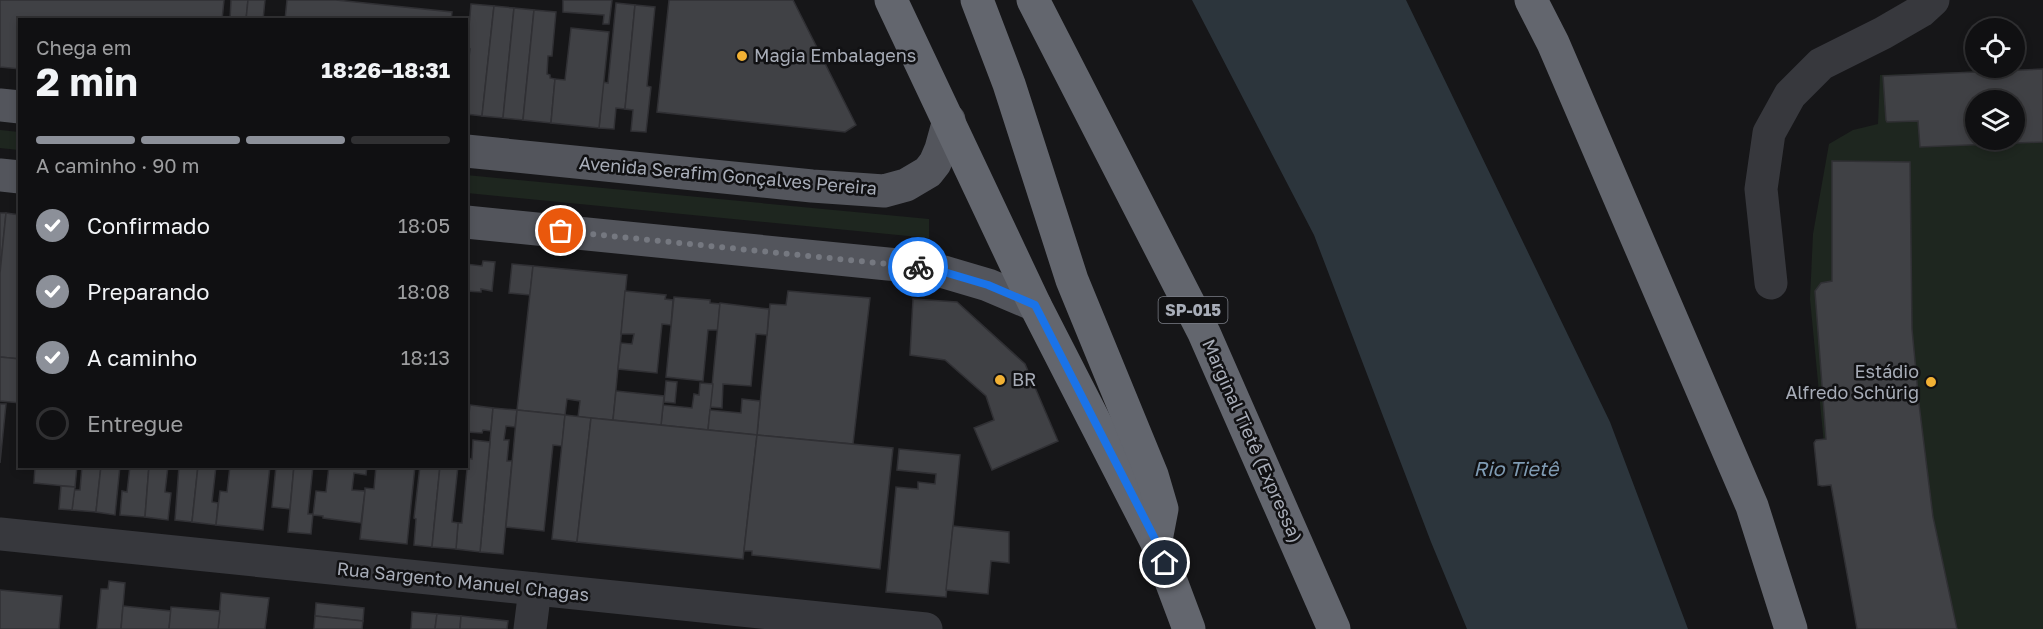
<!DOCTYPE html>
<html lang="pt">
<head>
<meta charset="utf-8">
<style>
  body { margin:0; font-family:"Golos Text",sans-serif; background:#19191b; color:#f1f3f6; height:100vh; display:flex; flex-direction:column; font-size:22px; white-space:nowrap }
  * { box-sizing:border-box; margin:0 }
  p { font-size:20px; color:#9c9d9f }
  .icon { flex:none; width:33px; height:33px; fill:none; stroke:currentColor; stroke-width:2; stroke-linecap:round; stroke-linejoin:round }
  .map { position:relative; flex:1; overflow:hidden }
  .sheet { position:absolute; left:18px; top:18px; width:450px; height:450px; display:flex; flex-direction:column; background:#101012; border-radius:0px; box-shadow:0 3px 9px #0003,0 0 0 2px #303032 }
  .sheet>* { flex:none }
  .controls { position:absolute; left:1965px; top:18px; display:grid; gap:12px }
  .controls a { display:grid; place-items:center; width:60px; height:60px; border-radius:50%; background:#101012; box-shadow:0 3px 9px #0003,0 0 0 2px #303032; font-size:30px }
  .pin { position:absolute; display:grid; place-items:center; width:51px; height:51px; color:#fff; margin:-26px; border:3px solid #fff; border-radius:50%; box-shadow:0 2px 6px #0007 }
  .courier { position:absolute; display:grid; place-items:center; width:60px; height:60px; margin:-30px; border:4px solid #1a73e8; border-radius:50%; background:#fff; color:#222; box-shadow:0 2px 8px #0007 }
  .overview em { font-style:normal; font-weight:700 }
  .overview div { display:flex; flex-direction:column-reverse }
  .overview { display:flex; align-items:center; justify-content:space-between; height:102px; padding:0 18px }
  h1 { font-size:39px; font-weight:700; line-height:45px }
  .bar { display:grid; grid-template-columns:repeat(4,1fr); gap:9px 6px; align-content:center; height:72px; padding:0 18px }
  .bar i { height:8px; border-radius:4px; background:#303032 }
  .bar .active { background:#8c9099 }
  .bar p { grid-column:span 4 }
  ol { padding:0 18px; list-style:none }
  li { display:flex; align-items:center; gap:18px; height:66px }
  li p { margin-inline-start:auto }
  li .icon { padding:6px; border-radius:50%; background:#8c9099; color:#fff; stroke-width:4 }
  li:last-child { color:#9c9d9f }
  li i { width:33px; height:33px; border:3px solid #303032; border-radius:50% }
  .map>svg:first-child { display:block }
  .green { fill:#1e261f; fill-rule:evenodd }
  .water { fill:#2c353c }
  .building { fill:#404145; stroke:#303034; stroke-width:1.5; fill-rule:evenodd }
  .lines { fill:none; stroke-linecap:round; stroke-linejoin:round }
  .minor { stroke:#37383d; stroke-width:33 }
  .major { stroke:#53555c; stroke-width:33 }
  .highway { stroke:#63666e; stroke-width:33 }
  .done { stroke:#757880; stroke-width:6; stroke-dasharray:0 10.8 }
  .route { stroke:#1a73e8; stroke-width:8 }
  .poi-dot { fill:#f2b134; stroke:#111113; stroke-width:2 }
  .labels { text-anchor:middle; stroke-width:5; stroke-linejoin:round; paint-order:stroke }
  .shield { fill:#111113; stroke:#7b7e86; stroke-width:1.5 }
  .shield-label { font-size:16px; font-weight:bold; fill:#a8adb8 }
  .poi-label { font-size:18px; fill:#a8adb8; stroke:#111113; text-anchor:start }
  .street-label { font-size:18px; fill:#a8adb8; stroke:#111113 }
  .water-label { font-size:20px; font-style:italic; fill:#7f9bb3; stroke:#111113 }
</style>
</head>
<body>
<div class="map">
<svg width="2043" height="629" viewBox="0 0 2043 629">
  <rect width="100%" height="100%" fill="#161618"/>
  <g class="green">
    <path d="M 2043,69 L 2043,629 L 1879,629 L 1826,465 L 1810,299 L 1813,234 L 1829,144 L 1853,130 L 1878,124 L 1880,75 ZM 1976,100 L 2014,100 L 2014,140 L 1976,140 Z"/>
    <polygon points="0,130 19,132 19,150 0,148"/>
    <polygon points="466,175 929,219 929,238 467,193"/>
  </g>
  <polygon class="water" points="1192,0 1406,0 1610,422 1688,629 1467,629 1431,542 1314,235"/>
  <g class="building">
    <polygon points="0,0 224,0 222,20 20,20 20,69 0,67"/>
    <polygon points="231,0 248,0 246,20 230,20"/>
    <polygon points="248,0 265,0 263,20 246,20"/>
    <polygon points="287,0 336,0 452,12 451,20 285,20"/>
    <polygon points="563,0 612,0 609,24 603,24 604,15 563,12"/>
    <polygon points="669,0 793,0 856,125 845,132 657,112"/>
    <polygon points="616,3 635,5 625,109 616,108 614,129 599,128 603,82 608,83"/>
    <polygon points="471,4 494,6 482,116 466,114 466,65 468,65 470,49 467,49"/>
    <polygon points="635,5 655,7 647,86 651,87 646,132 631,131 633,110 625,109"/>
    <polygon points="494,6 514,8 503,118 482,116"/>
    <polygon points="514,8 534,10 523,120 503,118"/>
    <polygon points="534,10 556,12 552,56 548,56 547,74 550,75 550,78 555,79 551,123 523,120"/>
    <polygon points="571,28 609,32 599,128 551,123 555,79 565,80"/>
    <path d="M 2043,69 L 2043,142 L 1920,147 L 1918,121 L 1887,122 L 1886,120 L 1883,76 ZM 1976,100 L 2014,100 L 2014,140 L 1976,140 Z"/>
    <polygon points="1832,161 1910,162 1912,329 1919,404 1933,517 1957,629 1857,629 1831,485 1822,486 1818,485 1818,482 1814,443 1816,440 1826,439 1815,291 1821,283 1832,281"/>
    <polygon points="0,213 6,213 0,273"/>
    <polygon points="6,213 20,215 20,359 0,357 0,273"/>
    <polygon points="483,261 495,262 492,291 481,289 481,292 466,291 466,264 482,266"/>
    <polygon points="512,264 533,266 530,295 509,293"/>
    <polygon points="533,266 627,275 613,420 578,417 580,401 567,399 565,415 517,410"/>
    <polygon points="625,291 666,295 665,299 673,300 671,325 662,324 657,373 618,369 621,343 632,344 634,334 621,334"/>
    <polygon points="788,291 870,298 853,444 757,435 770,304 786,305"/>
    <polygon points="674,297 710,300 710,303 720,304 718,330 708,330 703,381 666,377"/>
    <polygon points="913,299 957,302 1025,364 1058,441 992,470 974,428 994,420 986,396 945,360 910,355"/>
    <polygon points="720,303 769,309 767,335 756,334 751,386 723,384 722,408 710,407"/>
    <polygon points="0,357 20,359 20,403 0,401"/>
    <polygon points="666,381 677,382 675,403 664,402"/>
    <polygon points="700,383 713,384 708,430 661,425 663,405 692,408 694,394 699,395"/>
    <polygon points="616,391 664,396 661,425 613,420"/>
    <polygon points="742,399 760,401 757,435 708,430 710,410 741,413"/>
    <polygon points="0,404 6,404 0,463"/>
    <polygon points="470,405 493,408 491,431 483,430 482,433 467,432"/>
    <polygon points="493,408 517,410 515,427 506,426 504,440 509,440 507,461 512,461 503,554 480,552"/>
    <polygon points="517,410 565,415 562,446 553,445 544,531 506,527"/>
    <polygon points="565,415 591,418 577,542 552,539"/>
    <polygon points="591,418 757,435 743,559 577,542"/>
    <polygon points="757,435 893,448 880,569 752,555 752,551 744,551"/>
    <polygon points="473,440 490,442 480,552 456,549 458,523 462,523 468,458 472,459"/>
    <polygon points="899,449 960,455 946,597 886,592 896,487 918,489 918,482 935,484 936,474 897,470"/>
    <polygon points="35,466 77,466 75,487 34,483"/>
    <polygon points="82,466 101,466 96,512 72,510 74,490 80,490"/>
    <polygon points="101,466 120,466 115,515 96,512"/>
    <polygon points="130,466 149,466 145,517 120,515 122,491 127,492"/>
    <polygon points="149,466 168,466 165,492 171,493 168,520 145,517"/>
    <polygon points="179,466 198,466 192,522 175,520"/>
    <polygon points="198,466 216,466 212,502 218,503 216,525 192,522"/>
    <polygon points="230,466 270,466 263,530 216,525 220,491 227,492"/>
    <polygon points="276,466 294,466 290,509 272,507"/>
    <polygon points="294,466 313,466 308,514 313,514 311,534 288,532"/>
    <polygon points="329,466 367,466 366,475 354,473 352,490 365,491 361,523 323,518 323,516 313,515 316,491 326,492"/>
    <polygon points="376,466 415,466 407,544 360,539 365,491 365,488 374,489"/>
    <polygon points="420,466 440,466 432,547 414,545 416,519 414,518"/>
    <polygon points="440,466 458,466 452,522 458,523 456,549 432,547"/>
    <polygon points="61,486 75,487 72,510 59,509"/>
    <polygon points="953,526 1009,532 1009,563 991,561 988,594 946,590"/>
    <polygon points="109,581 125,583 121,629 97,629 101,589 108,589"/>
    <polygon points="0,590 62,596 59,629 0,629"/>
    <polygon points="221,593 269,598 265,629 218,629"/>
    <polygon points="316,603 364,608 363,621 315,616"/>
    <polygon points="123,606 171,611 169,629 121,629"/>
    <polygon points="171,607 220,611 218,629 169,629"/>
    <polygon points="412,612 437,614 435,629 411,629"/>
    <polygon points="437,614 461,616 460,629 435,629"/>
    <polygon points="315,616 363,621 362,629 314,629"/>
    <polygon points="461,616 508,621 507,629 460,629"/>
  </g>
  <g class="lines">
    <g class="minor">
      <polyline points="1771,283 1761,189 1769,133 1790,95 1821,64 1883,33 1921,11 1933,0"/>
      <polyline points="0,534 926,629"/>
      <polyline points="530,629 535,589"/>
    </g>
    <g class="major">
      <polyline points="0,105 20,107"/>
      <polyline points="466,151 812,186 884,191 906,185 928,172 935,163 941,149 949,120"/>
      <polyline points="0,175 20,177"/>
      <polyline points="466,222 908,266 944,272 988,285 1035,305"/>
    </g>
    <g class="highway">
      <polyline points="891,0 1035,305 1156,541 1189,629"/>
      <polyline points="977,0 1009,84 1072,280 1152,475 1162,509 1157,535"/>
      <polyline points="1033,0 1204,333 1334,629"/>
      <polyline points="1531,0 1553,43 1752,506 1791,629"/>
    </g>
  </g>
  <g class="lines">
    <polyline class="done" points="561,231 918,267"/>
    <polyline class="route" points="918,267 944,272 988,285 1035,305 1156,541 1165,563"/>
  </g>
  <g class="poi-dot">
    <circle cx="742" cy="56" r="6"/>
    <circle cx="1000" cy="380" r="6"/>
    <circle cx="1931" cy="382" r="6"/>
  </g>
  <g class="labels">
    <rect class="shield" x="1158.5" y="297" width="69" height="26" rx="4.5"/>
    <g class="shield-label">
      <text x="1193" y="316">SP-015</text>
    </g>
    <g class="poi-label">
      <text x="754" y="62">Magia Embalagens</text>
      <text x="1919" y="378" text-anchor="end">Estádio<tspan x="1919" dy="21">Alfredo Schürig</tspan></text>
      <text x="1012" y="386">BR</text>
    </g>
    <g class="street-label">
      <text transform="translate(728 176) rotate(5)" y="6">Avenida Serafim Gonçalves Pereira</text>
      <text transform="translate(1252 441) rotate(66)" y="6">Marginal Tietê (Expressa)</text>
      <text transform="translate(463 582) rotate(6)" y="6">Rua Sargento Manuel Chagas</text>
    </g>
    <g class="water-label">
      <text x="1516" y="476">Rio Tietê</text>
    </g>
  </g>
</svg>
<div class="controls">
<a><svg class="icon" aria-label="locate" viewBox="0 0 24 24"><circle cx="12" cy="12" r="6"/><path d="M12 2v4M12 18v4M2 12h4M18 12h4"/></svg></a>
<a><svg class="icon" aria-label="layers" viewBox="0 0 24 24"><path d="M12 4l9 5-9 5-9-5zM3 14l9 5 9-5"/></svg></a>
</div>
<div class="pin" style="left:561px;top:231px;background:#ea580c"><svg class="icon" aria-label="bag" viewBox="0 0 24 24"><path d="M5 8h14l-1 12H6zM9 8a3 3 0 0 1 6 0"/></svg></div>
<div class="pin" style="left:1165px;top:563px;background:#1f2937"><svg class="icon" aria-label="home" viewBox="0 0 24 24"><path d="M3 11l9-7 9 7M6 9v11h12V9"/></svg></div>
<div class="courier" style="left:918px;top:267px"><svg class="icon" aria-label="bike" viewBox="0 0 24 24"><circle cx="6" cy="16" r="4"/><circle cx="18" cy="16" r="4"/><path d="M6 16l4-8h5l3 8M10 8l3 8H6M13 5h3"/></svg></div>
<section class="sheet">
<div class="overview"><div><h1>2 min</h1><p>Chega em</p></div><em>18:26–18:31</em></div>
<div class="bar"><i class="active"></i><i class="active"></i><i class="active"></i><i></i><p>A caminho · 90 m</p></div>
<ol>
<li><svg class="icon" aria-label="check" viewBox="0 0 24 24"><path d="M5 12l5 5 9-10"/></svg>Confirmado<p>18:05</p></li>
<li><svg class="icon" aria-label="check" viewBox="0 0 24 24"><path d="M5 12l5 5 9-10"/></svg>Preparando<p>18:08</p></li>
<li><svg class="icon" aria-label="check" viewBox="0 0 24 24"><path d="M5 12l5 5 9-10"/></svg>A caminho<p>18:13</p></li>
<li><i></i>Entregue</li>
</ol>
</section>
</div>
</body>
</html>
